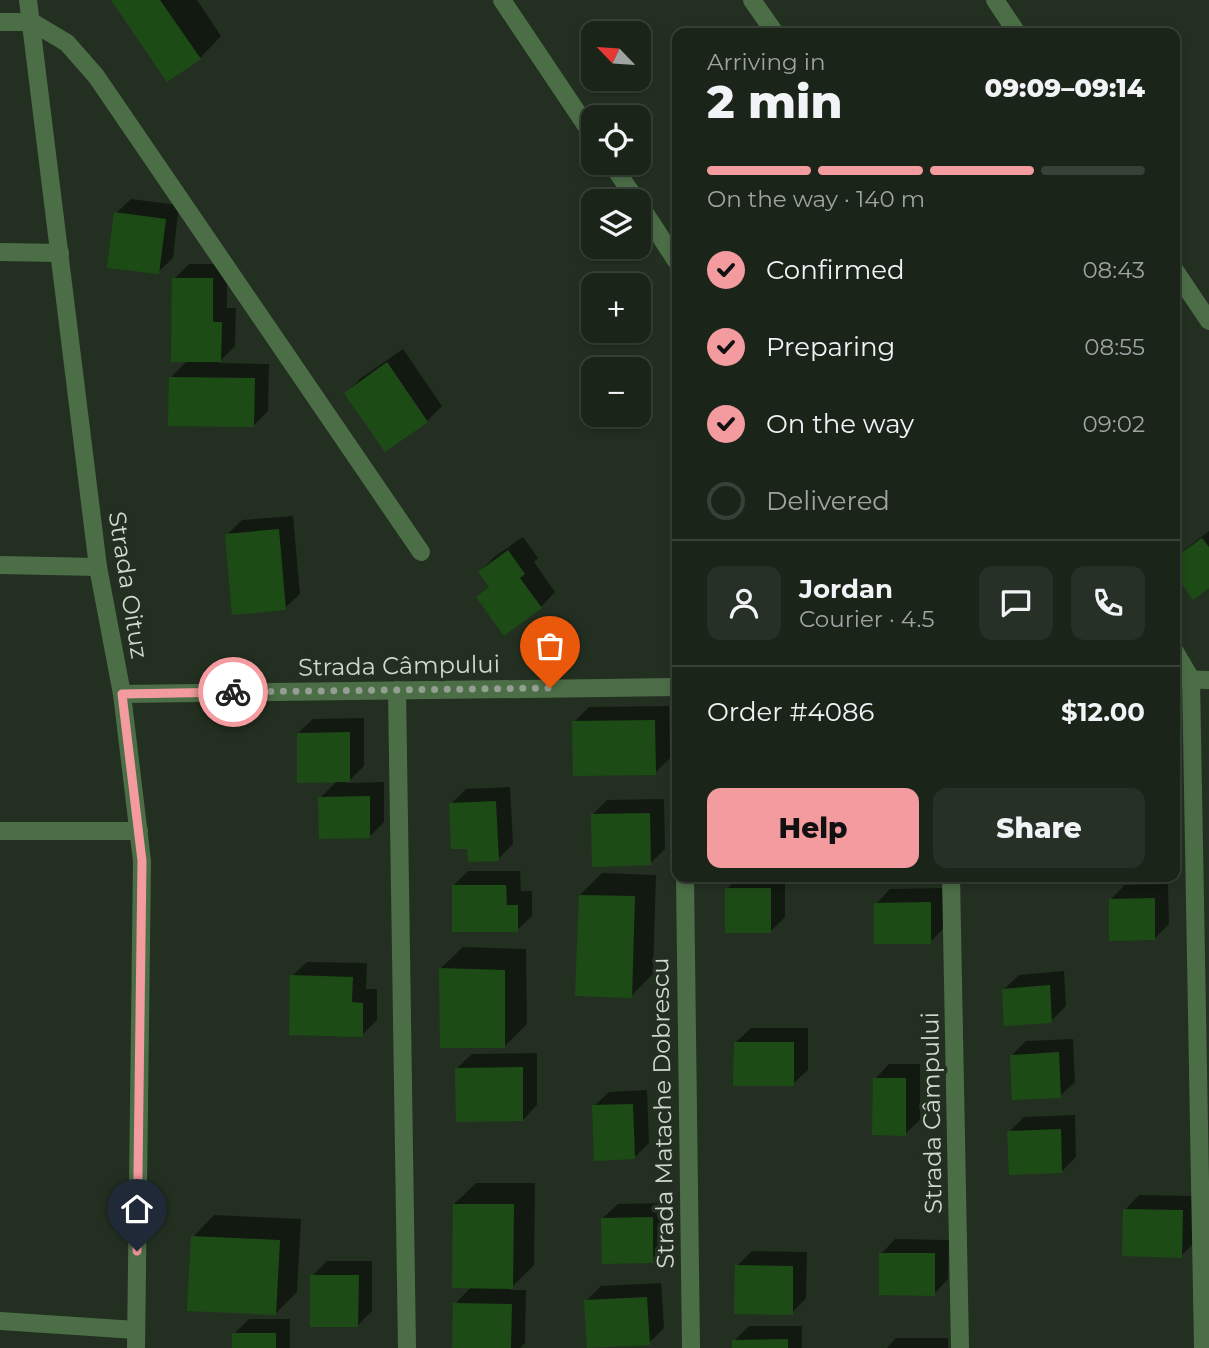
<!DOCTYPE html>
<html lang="en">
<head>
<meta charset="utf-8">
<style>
  body { margin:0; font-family:Montserrat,sans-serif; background:#273026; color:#f1f3f6; height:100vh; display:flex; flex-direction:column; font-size:26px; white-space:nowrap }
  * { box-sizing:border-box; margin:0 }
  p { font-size:23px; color:#9fa4a2 }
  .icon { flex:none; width:38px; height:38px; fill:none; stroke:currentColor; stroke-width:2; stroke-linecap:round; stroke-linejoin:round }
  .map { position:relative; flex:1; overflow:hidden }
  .drawer { position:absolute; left:672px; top:28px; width:508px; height:854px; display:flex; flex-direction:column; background:#1a2419; border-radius:14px; box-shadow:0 4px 10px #0003,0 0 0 2px #384138 }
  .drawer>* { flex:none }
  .needle { width:46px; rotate:295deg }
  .buttons { position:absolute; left:581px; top:21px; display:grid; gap:14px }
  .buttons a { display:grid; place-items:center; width:70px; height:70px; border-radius:14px; background:#1a2419; box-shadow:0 4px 10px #0003,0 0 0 2px #384138; font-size:35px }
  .pin { position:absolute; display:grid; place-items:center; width:60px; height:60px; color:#fff; margin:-72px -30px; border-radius:50% 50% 50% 0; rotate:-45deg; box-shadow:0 0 7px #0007 }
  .pin .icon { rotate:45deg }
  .courier { position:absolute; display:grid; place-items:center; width:70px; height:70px; margin:-35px; border:5px solid #f49b9f; border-radius:50%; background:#fff; color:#222; box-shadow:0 2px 9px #0007 }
  .summary em { font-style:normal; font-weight:800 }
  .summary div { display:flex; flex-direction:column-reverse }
  .summary { display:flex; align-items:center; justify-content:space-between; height:119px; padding:0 35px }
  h1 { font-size:46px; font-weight:800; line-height:52px }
  .bar { display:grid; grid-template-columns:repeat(4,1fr); gap:10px 7px; align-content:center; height:84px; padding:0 35px }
  .bar i { height:9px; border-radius:5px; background:#384138 }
  .bar .selected { background:#f49b9f }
  .bar p { grid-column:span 4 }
  .line { display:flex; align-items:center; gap:18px; padding:0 35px; border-top:2px solid #384138 }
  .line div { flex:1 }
  .round { display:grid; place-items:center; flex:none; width:74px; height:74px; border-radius:14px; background:#273026 }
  ol { padding:0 35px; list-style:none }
  li { display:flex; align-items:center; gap:21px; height:77px }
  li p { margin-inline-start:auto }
  li .icon { padding:7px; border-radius:50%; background:#f49b9f; color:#111; stroke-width:4 }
  li:last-child { color:#9fa4a2 }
  li i { width:38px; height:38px; border:4px solid #384138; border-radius:50% }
  .action { display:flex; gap:14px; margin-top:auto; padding:14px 35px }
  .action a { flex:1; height:80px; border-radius:14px; background:#f49b9f; color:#111; font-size:28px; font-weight:800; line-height:80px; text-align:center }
  .action a+a { background:#273026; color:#f1f3f6 }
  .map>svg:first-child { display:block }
  .shadow { fill:#0007 }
  .building { fill:#1d4b16 }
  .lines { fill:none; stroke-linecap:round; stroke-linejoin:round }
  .street { stroke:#4c6e47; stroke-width:18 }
  .done { stroke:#949e92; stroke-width:7; stroke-dasharray:0 12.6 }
  .route { stroke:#f49b9f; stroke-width:9 }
  .labels { text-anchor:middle; stroke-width:7; stroke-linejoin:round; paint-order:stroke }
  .street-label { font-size:24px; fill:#d1d9cf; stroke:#233021 }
</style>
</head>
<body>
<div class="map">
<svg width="1209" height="1348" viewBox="0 0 1209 1348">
  <rect width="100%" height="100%" fill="#233021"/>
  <g class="shadow">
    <polygon points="114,0 197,0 221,36 200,58"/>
    <polygon points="131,199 179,205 173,258 158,272 116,213"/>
    <polygon points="189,264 227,264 227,308 236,308 235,346 218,363 269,364 268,411 253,426 171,377 188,360 174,279"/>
    <polygon points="403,349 442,406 427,421 385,450 346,393 361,378"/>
    <polygon points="293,516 300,594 285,608 227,535 242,520"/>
    <polygon points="1209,531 1209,586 1174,558"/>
    <polygon points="523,537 538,558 534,562 555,592 541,607 478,597 490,585 480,572 494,557"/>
    <polygon points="669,706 670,758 655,773 574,722 589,707"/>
    <polygon points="364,718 364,766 347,783 384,782 384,822 370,836 320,798 337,781 298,733 313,719"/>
    <polygon points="1174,734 1178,734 1179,764 1174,769"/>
    <polygon points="510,787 513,844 498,859 469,847 451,804 466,789"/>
    <polygon points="664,799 665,849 650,864 592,815 607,800"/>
    <polygon points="468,871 520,871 521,891 532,891 532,916 517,930 453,886"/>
    <polygon points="602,873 656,875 653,974 631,996 580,895"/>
    <polygon points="738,877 785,877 785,917 770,932 727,889"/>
    <polygon points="1168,884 1169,924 1154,939 1110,900 1125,885"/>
    <polygon points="945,888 945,927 930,942 876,904 890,889"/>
    <polygon points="463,947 526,949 527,1024 505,1046 441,968"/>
    <polygon points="307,962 367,963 366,989 377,989 377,1020 362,1035 292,976"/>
    <polygon points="1064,971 1066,1006 1051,1021 1004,989 1019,975"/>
    <polygon points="751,1028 808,1028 808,1070 793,1084 736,1042"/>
    <polygon points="1073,1039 1075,1082 1060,1096 1011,1056 1026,1041"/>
    <polygon points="537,1053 537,1105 523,1120 457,1068 472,1054"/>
    <polygon points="889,1064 920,1064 920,1120 905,1134 875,1079"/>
    <polygon points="647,1090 649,1143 634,1158 594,1106 609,1092"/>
    <polygon points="1075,1115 1076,1157 1062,1171 1009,1132 1024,1117"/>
    <polygon points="476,1183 535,1183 534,1265 509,1290 526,1290 525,1343 520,1348 454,1348 455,1304 472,1286 454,1204"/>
    <polygon points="1139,1195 1197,1196 1196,1241 1181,1256 1125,1210"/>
    <polygon points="667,1203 667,1247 652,1262 603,1218 618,1204"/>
    <polygon points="214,1215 301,1219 297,1292 275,1314 193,1237"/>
    <polygon points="895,1239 949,1240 948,1279 934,1294 881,1254"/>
    <polygon points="752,1251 807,1252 806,1298 792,1313 737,1266"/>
    <polygon points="327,1261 372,1261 372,1311 357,1326 312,1276"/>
    <polygon points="661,1283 664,1328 649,1343 586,1301 601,1286"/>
    <polygon points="249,1319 290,1319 290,1348 234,1348 234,1334"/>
    <polygon points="749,1326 802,1326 802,1348 734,1348 734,1341"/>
    <polygon points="896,1338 948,1338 948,1348 887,1348"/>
  </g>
  <g class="building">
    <polygon points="111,0 160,0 201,59 167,82"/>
    <polygon points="114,212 166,219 159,274 107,268"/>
    <polygon points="172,278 213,278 213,322 222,322 221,362 171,362"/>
    <polygon points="387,362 428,422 385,452 344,393"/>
    <polygon points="169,377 255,378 254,427 168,426"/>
    <polygon points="279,529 286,610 232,615 225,534"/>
    <polygon points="1202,538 1209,547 1209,588 1193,600 1174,573 1174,558"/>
    <polygon points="508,550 525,574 520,578 542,608 504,636 476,597 489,587 478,572"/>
    <polygon points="655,720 656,775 573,776 572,721"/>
    <polygon points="350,732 350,782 297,783 297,733"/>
    <polygon points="370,796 370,838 319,839 318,797"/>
    <polygon points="496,801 499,861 468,862 467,849 451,849 449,803"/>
    <polygon points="650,813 651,865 592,867 591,814"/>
    <polygon points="452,885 506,885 507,905 518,905 518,932 452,932"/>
    <rect x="725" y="888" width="46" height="45"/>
    <polygon points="579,895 635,896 632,998 575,996"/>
    <polygon points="1155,898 1155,940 1109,941 1109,899"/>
    <polygon points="931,902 931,944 874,944 874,903"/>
    <polygon points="439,968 505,970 505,1048 440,1048"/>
    <polygon points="290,975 353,977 352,1002 363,1003 363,1037 289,1035"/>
    <polygon points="1050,985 1052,1023 1004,1026 1002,989"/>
    <polygon points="734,1042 794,1042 794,1086 733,1086"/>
    <polygon points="1059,1052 1061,1098 1012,1100 1010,1055"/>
    <polygon points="523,1067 523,1121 456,1122 455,1068"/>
    <polygon points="873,1078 906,1078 906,1136 872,1135"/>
    <polygon points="633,1104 635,1159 594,1161 592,1105"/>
    <polygon points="1061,1129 1062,1173 1009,1175 1007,1131"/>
    <polygon points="453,1204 514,1204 513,1289 452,1288"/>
    <polygon points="1123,1209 1183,1210 1182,1258 1122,1256"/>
    <polygon points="653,1217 653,1263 602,1264 601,1218"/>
    <polygon points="191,1236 280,1240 276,1315 187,1311"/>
    <polygon points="879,1253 935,1253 935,1296 879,1295"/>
    <polygon points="735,1265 793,1266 793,1315 734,1314"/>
    <polygon points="310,1275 359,1275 358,1327 310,1327"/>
    <polygon points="647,1297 650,1345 587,1348 584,1300"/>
    <polygon points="453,1303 512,1304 511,1348 452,1348"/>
    <rect x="232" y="1333" width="44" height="15"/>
    <polygon points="788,1339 788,1348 732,1348 732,1340"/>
  </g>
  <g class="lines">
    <g class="street">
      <polyline points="28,0 98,567 122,694 142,861 136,1348"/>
      <polyline points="502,0 593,136"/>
      <polyline points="752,0 775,33"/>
      <polyline points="995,0 1017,33"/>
      <polyline points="0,22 32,22 67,43 96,76 421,552"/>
      <polyline points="611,163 637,201"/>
      <polyline points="639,204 677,262"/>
      <polyline points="0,252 60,253"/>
      <polyline points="1174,269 1209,321"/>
      <polyline points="0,565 98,567"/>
      <polyline points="1174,650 1191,679 1203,1348"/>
      <polyline points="1174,679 1209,680"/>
      <polyline points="397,690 407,1348"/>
      <polyline points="122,694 677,687"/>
      <polyline points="0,831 139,831"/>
      <polyline points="685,877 691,1348"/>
      <polyline points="951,877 960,1348"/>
      <polyline points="0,1321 136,1330"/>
    </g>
  </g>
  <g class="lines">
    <polyline class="done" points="233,692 550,688"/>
    <polyline class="route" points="137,1251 142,861 122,694 233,692"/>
  </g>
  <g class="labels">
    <g class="street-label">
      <text transform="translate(128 585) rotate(81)" y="8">Strada Oituz</text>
      <text transform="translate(399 666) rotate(-1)" y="8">Strada Câmpului</text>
      <text transform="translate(663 1113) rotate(-91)" y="8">Strada Matache Dobrescu</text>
      <text transform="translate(932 1113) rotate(-91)" y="8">Strada Câmpului</text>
    </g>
  </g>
</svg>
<div class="buttons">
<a><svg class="needle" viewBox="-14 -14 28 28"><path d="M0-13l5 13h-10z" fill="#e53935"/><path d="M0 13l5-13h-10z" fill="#9fa4a2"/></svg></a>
<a><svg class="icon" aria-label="locate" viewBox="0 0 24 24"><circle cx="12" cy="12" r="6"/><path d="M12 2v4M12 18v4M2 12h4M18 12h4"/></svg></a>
<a><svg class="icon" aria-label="layers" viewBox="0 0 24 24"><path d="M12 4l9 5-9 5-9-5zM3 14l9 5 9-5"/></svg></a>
<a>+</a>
<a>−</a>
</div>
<div class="pin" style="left:550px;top:688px;background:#ea580c"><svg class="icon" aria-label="bag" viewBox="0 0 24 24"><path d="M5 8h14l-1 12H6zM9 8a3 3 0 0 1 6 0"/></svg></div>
<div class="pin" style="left:137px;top:1251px;background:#1f2937"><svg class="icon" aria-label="home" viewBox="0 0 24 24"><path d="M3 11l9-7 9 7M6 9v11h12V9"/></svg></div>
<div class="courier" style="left:233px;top:692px"><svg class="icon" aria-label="bike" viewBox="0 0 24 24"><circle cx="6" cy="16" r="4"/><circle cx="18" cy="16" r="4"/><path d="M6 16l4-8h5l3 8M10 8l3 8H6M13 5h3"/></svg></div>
<section class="drawer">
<div class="summary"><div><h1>2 min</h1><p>Arriving in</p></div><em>09:09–09:14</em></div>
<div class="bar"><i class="selected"></i><i class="selected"></i><i class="selected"></i><i></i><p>On the way · 140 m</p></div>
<ol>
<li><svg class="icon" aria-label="check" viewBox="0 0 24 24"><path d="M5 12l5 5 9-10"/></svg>Confirmed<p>08:43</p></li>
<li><svg class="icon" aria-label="check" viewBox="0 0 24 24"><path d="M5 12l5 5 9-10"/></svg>Preparing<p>08:55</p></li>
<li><svg class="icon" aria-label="check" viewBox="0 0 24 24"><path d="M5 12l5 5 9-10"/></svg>On the way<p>09:02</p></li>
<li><i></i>Delivered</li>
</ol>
<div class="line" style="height:126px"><a class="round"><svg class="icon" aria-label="person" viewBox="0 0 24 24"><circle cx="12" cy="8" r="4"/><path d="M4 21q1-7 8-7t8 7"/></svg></a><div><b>Jordan</b><p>Courier · 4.5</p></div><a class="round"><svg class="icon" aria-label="chat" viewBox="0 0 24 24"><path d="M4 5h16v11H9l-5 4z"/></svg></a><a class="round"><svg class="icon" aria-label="phone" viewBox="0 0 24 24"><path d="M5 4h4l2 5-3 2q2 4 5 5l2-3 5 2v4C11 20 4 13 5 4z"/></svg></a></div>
<div class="line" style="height:91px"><div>Order #4086</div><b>$12.00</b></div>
<div class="action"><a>Help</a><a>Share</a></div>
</section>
</div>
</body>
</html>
